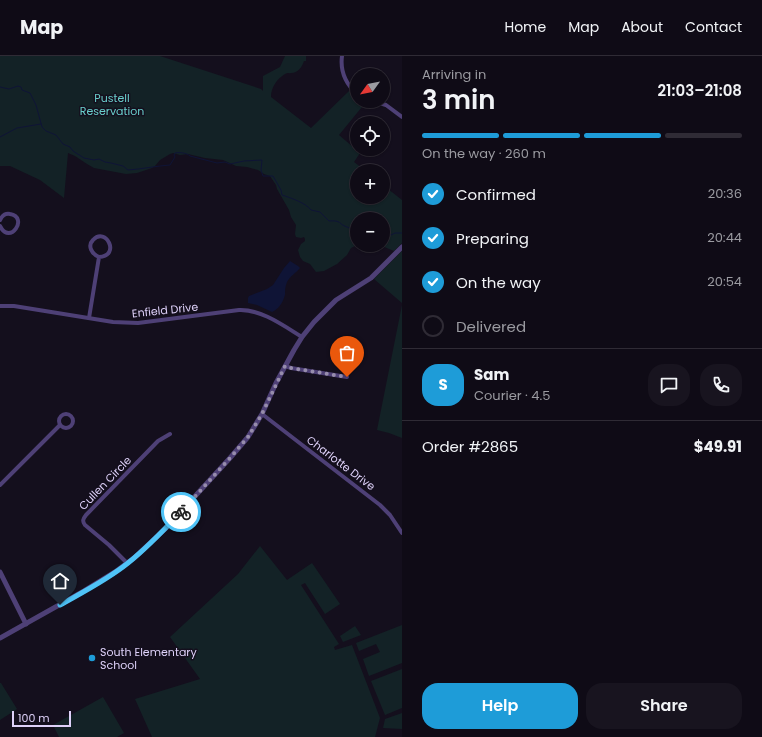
<!DOCTYPE html>
<html lang="en">
<head>
<meta charset="utf-8">
<style>
  body { margin:0; font-family:Poppins,sans-serif; background:#18141f; color:#f1f3f6; height:100vh; display:flex; flex-direction:column; font-size:15px; white-space:nowrap }
  * { box-sizing:border-box; margin:0 }
  p { font-size:13px; color:#9b9ba1 }
  .icon { flex:none; width:22px; height:22px; fill:none; stroke:currentColor; stroke-width:2; stroke-linecap:round; stroke-linejoin:round }
  .map { position:relative; flex:1; overflow:hidden }
  .details { display:flex; flex-direction:column; background:#0f0b16; width:360px }
  .details>* { flex:none }
  .needle { width:26px; rotate:237deg }
  .tools { position:absolute; left:350px; top:12px; display:grid; gap:8px }
  .tools a { display:grid; place-items:center; width:40px; height:40px; border-radius:50%; background:#0f0b16; box-shadow:0 1px 3px #0004,0 0 0 1px #2f2b35; font-size:20px }
  .scale { position:absolute; left:12px; bottom:10px; width:59px; box-sizing:border-box; padding-left:4px; border:2px solid #ded1f9; border-top:0; font-size:11px; line-height:14px; white-space:nowrap; color:#ded1f9; -webkit-text-stroke:3px #140f1d; paint-order:stroke }
  .pin { position:absolute; display:grid; place-items:center; width:34px; height:34px; color:#fff; margin:-41px -17px; border-radius:50% 50% 50% 0; rotate:-45deg; box-shadow:0 0 4px #0007 }
  .pin .icon { rotate:45deg }
  .courier { position:absolute; display:grid; place-items:center; width:40px; height:40px; margin:-20px; border:3px solid #4fc3f7; border-radius:50%; background:#fff; color:#222; box-shadow:0 1px 5px #0007 }
  .summary em { font-style:normal; font-weight:600 }
  .summary div { display:flex; flex-direction:column-reverse }
  .summary { display:flex; align-items:center; justify-content:space-between; height:68px; padding:0 20px }
  h1 { font-size:26px; font-weight:600; line-height:30px }
  .bar { display:grid; grid-template-columns:repeat(4,1fr); gap:6px 4px; align-content:center; height:48px; padding:0 20px }
  .bar i { height:5px; border-radius:3px; background:#2f2b35 }
  .bar .on { background:#1e9cd8 }
  .bar p { grid-column:span 4 }
  .line { display:flex; align-items:center; gap:10px; padding:0 20px; border-top:1px solid #2f2b35 }
  .line div { flex:1 }
  .round { display:grid; place-items:center; flex:none; width:42px; height:42px; border-radius:16px; background:#18141f }
  ol { padding:0 20px; list-style:none }
  li { display:flex; align-items:center; gap:12px; height:44px }
  li p { margin-inline-start:auto }
  li .icon { padding:4px; border-radius:50%; background:#1e9cd8; color:#fff; stroke-width:4 }
  li:last-child { color:#9b9ba1 }
  li i { width:22px; height:22px; border:2px solid #2f2b35; border-radius:50% }
  .cta { display:flex; gap:8px; margin-top:auto; padding:8px 20px }
  .cta a { flex:1; height:46px; border-radius:16px; background:#1e9cd8; color:#fff; font-size:16px; font-weight:600; line-height:46px; text-align:center }
  .cta a+a { background:#18141f; color:#f1f3f6 }
  header { display:flex; align-items:center; gap:24px; box-sizing:border-box; height:56px; padding:0 20px; background:#0f0b16; border-bottom:1px solid #2f2b35 }
  header strong { font-size:19px }
  nav { display:flex; gap:22px; margin-inline-start:auto; font-size:14px }
  main { display:flex; flex:1; min-height:0 }
  .map>svg:first-child { display:block }
  .green { fill:#132226 }
  .water { fill:#0f1436 }
  .lines { fill:none; stroke-linecap:round; stroke-linejoin:round }
  .stream { stroke:#0f1436; stroke-width:1 }
  .minor { stroke:#4e4076; stroke-width:4 }
  .tertiary { stroke:#4e4076; stroke-width:5 }
  .done { stroke:#978dac; stroke-width:4; stroke-dasharray:0 7.2 }
  .route { stroke:#4fc3f7; stroke-width:5 }
  .poi-dot { fill:#1e9cd8; stroke:#140f1d; stroke-width:1.5 }
  .labels { text-anchor:middle; stroke-width:3; stroke-linejoin:round; paint-order:stroke }
  .park-label { font-size:11px; fill:#68cecb; stroke:#140f1d }
  .street-label { font-size:11px; fill:#ded1f9; stroke:#140f1d }
  .poi-label { font-size:11px; fill:#ded1f9; stroke:#140f1d; text-anchor:start }
</style>
</head>
<body>
<header>
<strong>Map</strong>
<nav><a>Home</a><a>Map</a><a>About</a><a>Contact</a></nav>
</header>
<main>
<div class="map">
<svg width="402" height="681" viewBox="0 0 402 681">
  <rect width="100%" height="100%" fill="#140f1d"/>
  <g class="green">
    <path d="M 0,0 L 160,0 L 261,33 L 263,35 L 263,20 L 280,11 L 285,0 L 306,0 L 306,5 L 304,5 C 302,11 298,17 291,17 C 288,18 289,16 285,18 C 277,23 271,31 271,41 L 311,72 L 349,35 L 357,42 L 357,45 L 363,45 L 366,46 L 339,79 L 360,97 L 354,106 L 366,115 L 357,115 L 357,141 L 383,141 L 383,129 L 402,144 L 402,187 L 394,195 L 382,190 L 378,189 L 383,189 L 383,163 L 357,163 L 357,189 L 351,192 L 347,199 L 337,208 L 324,215 L 316,216 L 310,208 L 303,205 L 300,201 L 298,194 L 301,188 L 305,185 L 305,183 L 304,181 L 301,182 L 296,181 L 295,178 L 296,169 L 291,161 L 289,154 L 277,133 L 276,129 L 270,120 L 264,118 L 258,114 L 247,111 L 236,110 L 223,104 L 205,102 L 188,98 L 180,99 L 173,97 L 170,98 L 160,104 L 155,110 L 152,112 L 137,117 L 126,118 L 94,112 L 87,108 L 75,100 L 68,97 L 64,142 L 40,124 L 10,110 L 0,110 Z"/>
    <polygon points="402,195 402,247 374,223"/>
    <polygon points="402,249 402,382 389,377 377,374"/>
    <polygon points="260,490 287,524 312,507 340,548 325,558 305,527 301,529 339,588 334,591 335,594 352,589 380,662 375,681 152,681 135,643 200,623 170,581 238,518"/>
    <polygon points="402,569 402,607 369,620 363,603 380,596 376,588 359,595 356,587"/>
    <polygon points="355,570 361,579 343,586 340,580"/>
    <polygon points="402,613 402,652 385,659 371,625"/>
    <polygon points="0,627 1,627 17,653 0,664"/>
    <polygon points="103,641 124,677 117,681 59,681 53,669"/>
    <polygon points="402,657 402,673 383,672 385,663"/>
  </g>
  <path class="water" d="M 290,205 L 298,210 L 300,212 C 296,217 290,220 287,226 C 285,231 285,234 285,239 C 283,246 279,253 272,256 L 257,249 L 248,247 L 248,242 L 249,240 L 267,233 L 273,229 L 284,212 Z"/>
  <g class="lines">
    <g class="stream">
      <path d="M 0,31 L 9,33 L 18,30 L 21,31 L 22,34 L 30,37 L 36,49 L 42,71 L 46,75 L 56,79 L 63,88 L 70,91 L 73,95 L 84,102 L 94,104 L 99,103 L 105,106 L 111,107 L 123,110 L 128,114 C 142,113 156,110 170,109 L 175,101 L 174,99 L 175,97 C 180,96 187,97 190,100 L 217,107 L 225,106 L 230,108 L 244,105 L 262,104 L 261,114 L 263,120 L 273,120 L 281,134 L 282,139 C 291,142 306,147 311,154 L 320,156 L 329,165 C 342,164 338,168 347,171 C 351,173 353,172 357,174"/>
      <polyline points="0,81 17,72 41,68"/>
      <polyline points="383,175 391,179 395,177 402,177"/>
    </g>
    <g class="minor">
      <path d="M 342,0 C 340,15 346,28 357,38"/>
      <polyline points="373,45 386,49 402,61"/>
      <path d="M 0,164 C 2,160 5,157 10,158 C 29,161 10,190 0,170"/>
      <path d="M 0,250 L 14,250 L 113,266 L 138,267 L 239,254 C 261,253 284,270 302,281"/>
      <path d="M 89,262 L 99,201 C 121,200 106,170 93,184 C 87,190 92,198 99,201"/>
      <polyline points="285,310 291,312 347,321"/>
      <circle cx="66" cy="365" r="7"/>
      <polyline points="262,358 380,449 390,459 402,477"/>
      <polyline points="0,429 60,369"/>
      <path d="M 127,507 L 109,489 L 85,469 C 82,465 83,463 86,459 L 158,385 L 170,378"/>
    </g>
    <g class="tertiary">
      <polyline points="0,516 26,568"/>
      <polyline points="0,582 84,535 115,516 134,502 165,473 230,402 248,381 262,358 276,327 294,294 302,281 314,266 336,244 371,222 402,191"/>
    </g>
  </g>
  <g class="lines">
    <polyline class="done" points="181,456 230,402 248,381 262,358 285,310 291,312 347,321"/>
    <path class="route" d="M 60,549 C 83,536 107,524 128,507 C 147,492 164,474 181,456"/>
  </g>
  <circle class="poi-dot" cx="92" cy="602" r="4"/>
  <g class="labels">
    <g class="park-label">
      <text x="112" y="46">Pustell<tspan x="112" dy="13">Reservation</tspan></text>
    </g>
    <g class="street-label">
      <text transform="translate(165 254) rotate(-6)" y="4">Enfield Drive</text>
      <text transform="translate(341 407) rotate(37)" y="4">Charlotte Drive</text>
      <text transform="translate(105 427) rotate(-46)" y="4">Cullen Circle</text>
    </g>
    <g class="poi-label">
      <text x="100" y="600">South Elementary<tspan x="100" dy="13">School</tspan></text>
    </g>
  </g>
</svg>
<div class="tools">
<a><svg class="needle" viewBox="-14 -14 28 28"><path d="M0-13l5 13h-10z" fill="#e53935"/><path d="M0 13l5-13h-10z" fill="#9b9ba1"/></svg></a>
<a><svg class="icon" aria-label="locate" viewBox="0 0 24 24"><circle cx="12" cy="12" r="6"/><path d="M12 2v4M12 18v4M2 12h4M18 12h4"/></svg></a>
<a>+</a>
<a>−</a>
</div>
<div class="scale">100 m</div>
<div class="pin" style="left:347px;top:321px;background:#ea580c"><svg class="icon" aria-label="bag" viewBox="0 0 24 24"><path d="M5 8h14l-1 12H6zM9 8a3 3 0 0 1 6 0"/></svg></div>
<div class="pin" style="left:60px;top:549px;background:#1f2937"><svg class="icon" aria-label="home" viewBox="0 0 24 24"><path d="M3 11l9-7 9 7M6 9v11h12V9"/></svg></div>
<div class="courier" style="left:181px;top:456px"><svg class="icon" aria-label="bike" viewBox="0 0 24 24"><circle cx="6" cy="16" r="4"/><circle cx="18" cy="16" r="4"/><path d="M6 16l4-8h5l3 8M10 8l3 8H6M13 5h3"/></svg></div>
</div>
<section class="details">
<div class="summary"><div><h1>3 min</h1><p>Arriving in</p></div><em>21:03–21:08</em></div>
<div class="bar"><i class="on"></i><i class="on"></i><i class="on"></i><i></i><p>On the way · 260 m</p></div>
<ol>
<li><svg class="icon" aria-label="check" viewBox="0 0 24 24"><path d="M5 12l5 5 9-10"/></svg>Confirmed<p>20:36</p></li>
<li><svg class="icon" aria-label="check" viewBox="0 0 24 24"><path d="M5 12l5 5 9-10"/></svg>Preparing<p>20:44</p></li>
<li><svg class="icon" aria-label="check" viewBox="0 0 24 24"><path d="M5 12l5 5 9-10"/></svg>On the way<p>20:54</p></li>
<li><i></i>Delivered</li>
</ol>
<div class="line" style="height:72px"><b class="round" style="background:#1e9cd8;color:#fff">S</b><div><b>Sam</b><p>Courier · 4.5</p></div><a class="round"><svg class="icon" aria-label="chat" viewBox="0 0 24 24"><path d="M4 5h16v11H9l-5 4z"/></svg></a><a class="round"><svg class="icon" aria-label="phone" viewBox="0 0 24 24"><path d="M5 4h4l2 5-3 2q2 4 5 5l2-3 5 2v4C11 20 4 13 5 4z"/></svg></a></div>
<div class="line" style="height:52px"><div>Order #2865</div><b>$49.91</b></div>
<div class="cta"><a>Help</a><a>Share</a></div>
</section>
</main>
</body>
</html>
